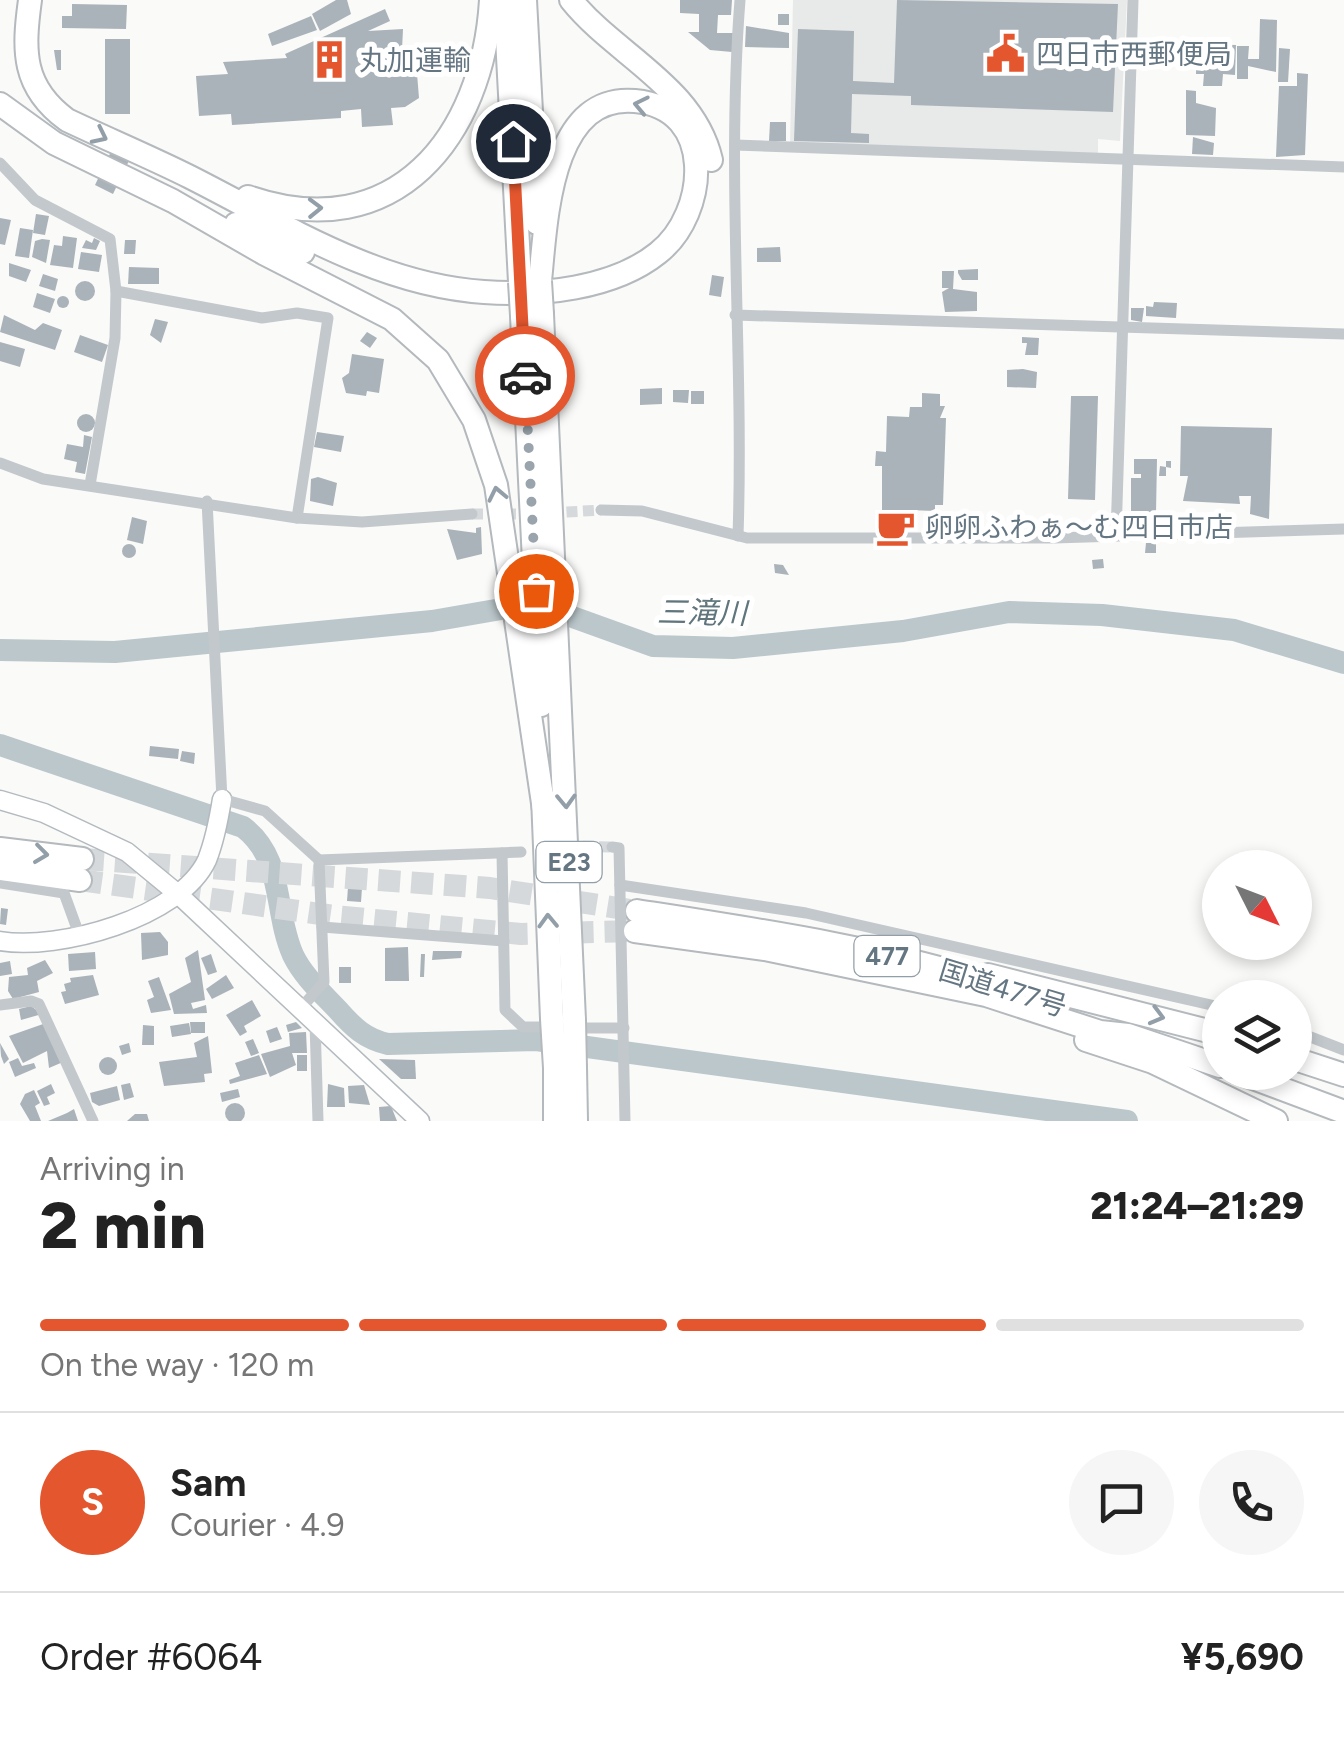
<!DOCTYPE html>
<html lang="en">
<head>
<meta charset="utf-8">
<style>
  body { margin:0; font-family:Figtree,"Noto Sans JP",sans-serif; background:#f6f6f6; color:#222; height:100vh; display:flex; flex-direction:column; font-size:38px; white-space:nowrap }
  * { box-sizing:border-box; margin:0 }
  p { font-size:32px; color:#767676 }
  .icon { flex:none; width:55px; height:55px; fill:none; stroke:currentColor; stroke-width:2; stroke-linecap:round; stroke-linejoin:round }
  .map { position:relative; height:1121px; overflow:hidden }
  .details { display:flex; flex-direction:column; background:#fff; flex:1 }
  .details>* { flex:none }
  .needle { width:65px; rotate:132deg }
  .controls { position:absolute; left:1202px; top:850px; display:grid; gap:20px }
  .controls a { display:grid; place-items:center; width:110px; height:110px; border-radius:50%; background:#fff; box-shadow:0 5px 15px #0003; font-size:50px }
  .pin { position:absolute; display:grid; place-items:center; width:85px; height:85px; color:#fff; margin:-42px; border:5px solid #fff; border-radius:50%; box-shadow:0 2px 10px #0007 }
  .courier { position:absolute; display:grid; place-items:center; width:100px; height:100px; margin:-50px; border:8px solid #e4572e; border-radius:50%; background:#fff; color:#222; box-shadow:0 2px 12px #0007 }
  .head em { font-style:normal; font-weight:800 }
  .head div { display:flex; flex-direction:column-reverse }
  .head { display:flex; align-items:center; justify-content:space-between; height:170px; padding:0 40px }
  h1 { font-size:65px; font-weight:800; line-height:75px }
  .bar { display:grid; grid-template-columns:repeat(4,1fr); gap:15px 10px; align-content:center; height:120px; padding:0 40px }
  .bar i { height:12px; border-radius:8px; background:#e0e0e0 }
  .bar .on { background:#e4572e }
  .bar p { grid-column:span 4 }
  .line { display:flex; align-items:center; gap:25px; padding:0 40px; border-top:2px solid #e0e0e0 }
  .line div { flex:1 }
  .round { display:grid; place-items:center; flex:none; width:105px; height:105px; border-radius:52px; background:#f6f6f6 }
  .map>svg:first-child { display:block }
  .built { fill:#e8e9e9 }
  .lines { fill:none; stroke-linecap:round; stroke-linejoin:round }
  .river { stroke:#bbc7cb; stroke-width:22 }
  .building { fill:#aab3b9 }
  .street-tunnel { stroke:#d5d9db; stroke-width:11; stroke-dasharray:11 5.5; stroke-linecap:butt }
  .highway-tunnel { stroke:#d5d9db; stroke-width:22; stroke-dasharray:22 11; stroke-linecap:butt }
  .secondary-casing { stroke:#b3babf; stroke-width:21 }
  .highway-casing { stroke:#b4b9bd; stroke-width:26 }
  .street { stroke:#c3c8cc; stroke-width:11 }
  .secondary { stroke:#fff; stroke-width:18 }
  .highway { stroke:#fff; stroke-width:22 }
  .highway-bridge-casing { stroke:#b4b9bd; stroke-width:26; stroke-linecap:butt }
  .highway-bridge { stroke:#fff; stroke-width:22 }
  .oneway { stroke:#939fa8 }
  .done { stroke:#99a4ac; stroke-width:10; stroke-dasharray:0 18 }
  .route { stroke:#e4572e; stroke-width:12 }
  .labels { text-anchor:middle; stroke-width:10; stroke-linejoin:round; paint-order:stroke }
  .shield { fill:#fff; stroke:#939fa8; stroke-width:2.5 }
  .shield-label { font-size:25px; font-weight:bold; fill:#657683 }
  .poi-label { font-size:28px; fill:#657683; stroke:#fff; text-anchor:start }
  .street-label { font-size:28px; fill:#657683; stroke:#fff }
  .water-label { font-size:30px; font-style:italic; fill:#60757c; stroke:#fff }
</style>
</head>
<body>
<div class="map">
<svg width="1344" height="1121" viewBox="0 0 1344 1121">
  <rect width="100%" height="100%" fill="#fafaf8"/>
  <polygon class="built" points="793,0 1127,0 1120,141 1098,139 1098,154 790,144"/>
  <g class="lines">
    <g class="river">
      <polyline points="0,650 115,652 432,621 507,608 553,610 653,646 733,648 903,631 1009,612 1102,615 1234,630 1344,663"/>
      <path d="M 0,745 L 243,827 C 285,859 273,910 293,955 C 303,976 322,993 338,1010 C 353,1027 365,1039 388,1044 L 536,1040 L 1127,1121"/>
    </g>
  </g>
  <g class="building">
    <polygon points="336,0 347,0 351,14 320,31 312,14"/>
    <polygon points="680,0 732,0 731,15 718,15 717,33 733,33 732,52 710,50 688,32 699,32 699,14 680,13"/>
    <polygon points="897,0 1118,4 1113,112 911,105 911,96 852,94 851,133 869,134 869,143 794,141 798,29 854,31 853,81 894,83"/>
    <polygon points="72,4 127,5 126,29 62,28 62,16 72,16"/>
    <polygon points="385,9 390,21 368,31 403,29 402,50 415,49 419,98 405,107 391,108 393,125 362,127 361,109 341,111 341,118 232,125 231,114 199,116 196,76 228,74 223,62 287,58 285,54"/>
    <rect x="778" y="14" width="11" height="11"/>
    <polygon points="311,16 317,30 272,46 268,34"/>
    <polygon points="1260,19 1277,20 1276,72 1248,66 1248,79 1237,79 1237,46 1249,46 1248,59 1259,59"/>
    <polygon points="746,26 789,33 789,48 745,47"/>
    <rect x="105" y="39" width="25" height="75"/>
    <polygon points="1197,44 1236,45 1235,75 1223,74 1222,86 1203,86 1204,74 1196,74"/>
    <polygon points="1279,48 1290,49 1288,82 1278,82"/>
    <polygon points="54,50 61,50 61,70 57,70"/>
    <polygon points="1297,73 1308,74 1305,155 1276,157 1279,86 1297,86"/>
    <polygon points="1186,90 1196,91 1196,103 1216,108 1215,136 1186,135"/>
    <polygon points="770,122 786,122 786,141 769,141"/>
    <polygon points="119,135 137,144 113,194 95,185"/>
    <polygon points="1193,137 1214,143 1213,155 1192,154"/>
    <polygon points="36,214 49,216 45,235 33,233"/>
    <polygon points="0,218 11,220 5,245 0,244"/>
    <polygon points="20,228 33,230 29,258 15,256"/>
    <polygon points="63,236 77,238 73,268 50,265 54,245 62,246"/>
    <polygon points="94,238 100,241 96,250 82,248 86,240 92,243"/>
    <polygon points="42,239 50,240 46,263 32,257 35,241"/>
    <polygon points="125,240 136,240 135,254 124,254"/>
    <polygon points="780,247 781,262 757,262 757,248"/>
    <polygon points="81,252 102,255 99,272 78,269"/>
    <polygon points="9,263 31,270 26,282 9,276"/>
    <polygon points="129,267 159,268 159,284 128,284"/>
    <polygon points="978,269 978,280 962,280 958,273 958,270"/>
    <polygon points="942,271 954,271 953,289 977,292 977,311 945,312 942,292 949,288 942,288"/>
    <polygon points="43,274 58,279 55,291 39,286"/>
    <polygon points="712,275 724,277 721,297 709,295"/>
    <circle cx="85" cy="291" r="10"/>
    <polygon points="37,293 55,299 50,313 33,307"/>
    <circle cx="63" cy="302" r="6"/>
    <polygon points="1154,302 1177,303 1176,318 1146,316 1146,306 1153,307"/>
    <polygon points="1131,308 1144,308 1142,322 1131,320"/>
    <polygon points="4,315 35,330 43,323 62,330 55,350 0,332"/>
    <polygon points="155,319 168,322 161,343 150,335"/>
    <polygon points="367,332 377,338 370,348 360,341"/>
    <polygon points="80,335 108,345 102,362 74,352"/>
    <polygon points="1022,337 1039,338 1038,355 1025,355 1027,343 1022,343"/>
    <polygon points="0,342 25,349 20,367 0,361"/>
    <polygon points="352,354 384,359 379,393 367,391 366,396 346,393 342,378 349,373"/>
    <polygon points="1023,369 1037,372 1036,388 1007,387 1007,370"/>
    <polygon points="662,388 662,404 640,405 640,389"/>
    <polygon points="673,390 689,390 688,403 673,402"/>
    <rect x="691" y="391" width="13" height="13"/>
    <polygon points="922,393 940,394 940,406 945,406 940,418 946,418 943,505 935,505 935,511 909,510 912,529 882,528 882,466 875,466 876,451 886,452 887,416 909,417 910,407 922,407"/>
    <polygon points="1071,396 1098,396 1095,500 1068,499"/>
    <circle cx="86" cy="423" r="9"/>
    <polygon points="1181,426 1272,428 1269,519 1250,514 1251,496 1239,496 1240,504 1183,501 1188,476 1180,476"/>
    <polygon points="317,432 344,436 341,452 314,447"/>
    <polygon points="84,435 92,437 85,474 75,472 77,462 64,459 67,444 83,447"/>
    <polygon points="1134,459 1157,459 1156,513 1131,512 1131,478 1141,478 1141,474 1134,474"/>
    <polygon points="1166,461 1171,461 1171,468 1166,467 1166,476 1159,476 1160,466 1166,467"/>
    <polygon points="318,477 337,483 333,506 310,501 311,479"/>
    <polygon points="1153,513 1157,527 1129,529 1128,515"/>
    <polygon points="132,517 147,521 143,544 127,540"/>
    <polygon points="481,527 482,554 457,560 447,529 476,533 476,528"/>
    <polygon points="1146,543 1156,543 1156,553 1145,553"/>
    <circle cx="129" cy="551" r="7"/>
    <polygon points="1103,559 1104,568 1093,569 1092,560"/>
    <polygon points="774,564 783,565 789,575 775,573"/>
    <polygon points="150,746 179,749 178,759 149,756"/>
    <polygon points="182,751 195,753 194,764 180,761"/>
    <polygon points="349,873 363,874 361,902 347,901"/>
    <polygon points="1,908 8,909 6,925 0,924"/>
    <polygon points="160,932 168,942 168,955 142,960 141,933"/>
    <polygon points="408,947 409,981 385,981 385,948"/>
    <polygon points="198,950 205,1000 191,1003 193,1009 206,1005 207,1013 174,1014 169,994 191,982 185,958"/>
    <polygon points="433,951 462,951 461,958 432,960"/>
    <polygon points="95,952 96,969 69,971 68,954"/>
    <polygon points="211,954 217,972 208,975 201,958"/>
    <polygon points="421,954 425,954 424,977 420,977"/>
    <polygon points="45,960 53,973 37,981 39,992 13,999 8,991 9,977 28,975 27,968"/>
    <polygon points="10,961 12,974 0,976 0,963"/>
    <rect x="339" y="967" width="12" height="16"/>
    <polygon points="93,975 99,995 65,1004 61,992 66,991 64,984 71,982 70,978"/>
    <polygon points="226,975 234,988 212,999 206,989"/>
    <polygon points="159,977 171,1010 151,1013 147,1000 154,997 148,981"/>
    <polygon points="252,1000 261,1016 244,1026 247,1032 240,1036 226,1015"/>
    <polygon points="31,1006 42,1014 21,1020 19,1009"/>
    <polygon points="190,1022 205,1022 205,1033 191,1033"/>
    <polygon points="296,1022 302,1028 288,1032 286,1025"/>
    <polygon points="46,1023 63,1062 49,1068 47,1051 23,1063 9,1036"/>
    <polygon points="189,1023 191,1034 172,1037 170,1026"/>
    <polygon points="143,1025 154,1026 154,1045 142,1045"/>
    <polygon points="277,1027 282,1039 270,1043 266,1031"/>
    <polygon points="306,1032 307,1053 292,1053 296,1065 270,1077 261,1054 290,1046 289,1033"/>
    <polygon points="208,1036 212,1073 204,1074 205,1082 164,1086 159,1062 197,1057 194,1043"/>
    <polygon points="253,1039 259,1053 251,1056 245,1042"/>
    <polygon points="0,1043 9,1059 4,1064 1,1056"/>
    <polygon points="129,1043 131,1052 122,1055 119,1046"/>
    <polygon points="259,1055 267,1074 230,1084 229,1080 240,1076 235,1063"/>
    <rect x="297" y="1055" width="10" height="16"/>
    <circle cx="108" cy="1066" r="9"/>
    <polygon points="18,1058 22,1066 34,1063 36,1068 15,1077 9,1062"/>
    <polygon points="379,1059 415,1060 416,1079 401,1079"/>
    <polygon points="130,1083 134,1097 124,1100 121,1085"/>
    <polygon points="51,1084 55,1093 47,1097 50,1104 44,1106 37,1091"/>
    <polygon points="328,1084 344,1088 345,1107 327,1107"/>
    <polygon points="364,1085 370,1105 349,1103 348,1086"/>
    <polygon points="117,1086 120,1100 99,1106 92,1102 90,1093"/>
    <polygon points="238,1089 240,1097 222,1102 220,1093"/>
    <polygon points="34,1090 40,1103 35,1106 41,1121 30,1121 20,1104 25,1094"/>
    <circle cx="235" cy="1113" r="10"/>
    <polygon points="391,1106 397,1121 380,1121 379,1107"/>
    <polygon points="74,1109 78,1121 48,1121 67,1113"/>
    <polygon points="135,1114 147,1114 149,1121 127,1121"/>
  </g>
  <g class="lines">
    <g class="street-tunnel">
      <polyline points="550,513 601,510"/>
      <polyline points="472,514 532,514"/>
      <polyline points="566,846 612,847"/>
    </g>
    <g class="highway-tunnel">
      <polyline points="82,859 490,888 637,911"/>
      <polyline points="80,880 334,916 521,934 635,931"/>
    </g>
    <defs>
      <g id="secondary">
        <polyline points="0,800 44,813 127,852 178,894 420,1121"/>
        <path d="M 0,941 C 58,951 180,918 207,860 C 214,842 219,818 222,799"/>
      </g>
      <g id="highway">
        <path d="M 30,0 C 23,51 22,87 67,120 C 107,139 150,157 190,177 C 283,224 377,285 484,292 C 540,296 613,289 658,253 C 709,213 716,108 635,101 C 549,93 546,224 540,281"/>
        <polyline points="505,0 520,282"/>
        <polyline points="525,0 537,223"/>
        <path d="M 571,0 C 615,55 694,86 711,160"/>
        <polyline points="0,104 54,143 173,201 265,254 392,319 438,360 474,420 496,485 544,810"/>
        <path d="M 248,197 C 395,248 483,136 491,0"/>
        <polyline points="236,224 303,252"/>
        <polyline points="542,314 574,1020"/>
        <polyline points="522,316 541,705"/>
        <polyline points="543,797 552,1019"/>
        <polyline points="0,849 82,859"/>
        <polyline points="0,869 80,880"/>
        <path d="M 637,911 C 759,930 883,948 1001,986"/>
        <polyline points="635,931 765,949 986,995 1100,1032 1128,1035 1220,1066"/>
        <polyline points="988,975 1220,1034"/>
        <polyline points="1086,1040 1153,1062 1276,1121"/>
        <polyline points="1295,1059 1344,1075"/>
        <polyline points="575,1068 576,1121"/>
        <polyline points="1237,1072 1344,1112"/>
        <polyline points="555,1121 555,1068"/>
      </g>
    </defs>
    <use href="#secondary" class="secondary-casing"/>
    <use href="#highway" class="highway-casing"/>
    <g class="street">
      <polyline points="735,145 1344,167"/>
      <polyline points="0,163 35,200 110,239 116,291 262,318 297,313 328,318 297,518"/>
      <polyline points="735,315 1344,334"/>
      <polyline points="0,463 43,479 297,518 362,522 472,514"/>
      <polyline points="90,485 115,338 116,291"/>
      <polyline points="207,501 222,799 265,811 319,860 521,852"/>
      <polyline points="601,510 642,511 747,538 1054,538 1344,529"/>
      <path d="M 738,536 C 744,357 726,179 740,0"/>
      <polyline points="1116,536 1133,0"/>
      <polyline points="612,847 619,848 625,1121"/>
      <polyline points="502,853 505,1010 523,1027 555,1027"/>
      <polyline points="0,883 64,893 80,937"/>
      <polyline points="620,885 806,913 1220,1007"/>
      <polyline points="322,927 504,941"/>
      <polyline points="0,1005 31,1001 39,1004 93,1121"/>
      <polyline points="301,1008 324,982 319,860"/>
      <polyline points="315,1023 318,1121"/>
      <polyline points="573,1028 624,1028"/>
      <polyline points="1295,1031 1344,1050"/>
    </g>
    <use href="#secondary" class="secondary"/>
    <use href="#highway" class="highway"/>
    <defs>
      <g id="highway-bridge">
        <polyline points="540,281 542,314"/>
        <polyline points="520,282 522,316"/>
        <polyline points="552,1019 555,1068"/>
        <polyline points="574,1020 575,1068"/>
      </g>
    </defs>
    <use href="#highway-bridge" class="highway-bridge-casing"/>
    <use href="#highway-bridge" class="highway-bridge"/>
  </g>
  <defs><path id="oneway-chevron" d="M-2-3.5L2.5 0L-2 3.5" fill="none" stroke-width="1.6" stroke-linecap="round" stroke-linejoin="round" transform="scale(2.5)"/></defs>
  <g class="oneway">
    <use href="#oneway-chevron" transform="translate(641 105) rotate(-168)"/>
    <use href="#oneway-chevron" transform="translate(100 136) rotate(26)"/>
    <use href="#oneway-chevron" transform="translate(315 208) rotate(-1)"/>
    <use href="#oneway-chevron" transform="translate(497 494) rotate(-102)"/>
    <use href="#oneway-chevron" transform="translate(566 801) rotate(88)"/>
    <use href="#oneway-chevron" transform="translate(41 854) rotate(7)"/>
    <use href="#oneway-chevron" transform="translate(548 921) rotate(-92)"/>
    <use href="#oneway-chevron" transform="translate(1157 1016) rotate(15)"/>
  </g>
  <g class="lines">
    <polyline class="done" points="525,376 536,591"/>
    <polyline class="route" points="513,141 525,376"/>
  </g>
  <defs>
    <symbol id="civic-bare" viewBox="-9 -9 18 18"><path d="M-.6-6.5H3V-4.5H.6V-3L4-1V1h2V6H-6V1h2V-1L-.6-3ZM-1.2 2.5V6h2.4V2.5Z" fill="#e4572e" stroke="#fff" stroke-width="2.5" paint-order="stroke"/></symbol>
    <symbol id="building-bare" viewBox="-9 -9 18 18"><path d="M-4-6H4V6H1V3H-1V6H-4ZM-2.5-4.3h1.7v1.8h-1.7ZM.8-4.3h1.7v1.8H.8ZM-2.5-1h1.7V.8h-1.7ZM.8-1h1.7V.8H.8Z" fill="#e4572e" stroke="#fff" stroke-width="2.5" paint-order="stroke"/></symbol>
    <symbol id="cafe-bare" viewBox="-9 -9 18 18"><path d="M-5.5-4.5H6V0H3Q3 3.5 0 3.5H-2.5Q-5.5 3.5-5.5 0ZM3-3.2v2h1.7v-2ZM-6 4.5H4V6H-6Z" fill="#e4572e" stroke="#fff" stroke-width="2.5" paint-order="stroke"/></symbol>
  </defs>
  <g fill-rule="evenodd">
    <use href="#civic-bare" x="978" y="26" width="55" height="55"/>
    <use href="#building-bare" x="302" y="32" width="55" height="55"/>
    <use href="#cafe-bare" x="868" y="500" width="55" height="55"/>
  </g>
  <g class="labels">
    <g class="shield">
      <rect x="536.5" y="842" width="65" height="40" rx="8"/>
      <rect x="854.5" y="936" width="65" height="40" rx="8"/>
    </g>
    <g class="shield-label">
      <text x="569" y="871">E23</text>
      <text x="887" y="965">477</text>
    </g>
    <g class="poi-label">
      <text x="1036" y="64">四日市西郵便局</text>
      <text x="359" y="70">丸加運輸</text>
      <text x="925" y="537">卵卵ふわぁ～む四日市店</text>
    </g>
    <g class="street-label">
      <text transform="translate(1003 988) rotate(17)" y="10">国道477号</text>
    </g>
    <g class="water-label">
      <text transform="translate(702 613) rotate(1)" y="10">三滝川</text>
    </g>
  </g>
</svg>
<div class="controls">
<a><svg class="needle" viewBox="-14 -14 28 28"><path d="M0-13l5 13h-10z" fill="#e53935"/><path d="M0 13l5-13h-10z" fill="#767676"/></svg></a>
<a><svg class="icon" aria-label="layers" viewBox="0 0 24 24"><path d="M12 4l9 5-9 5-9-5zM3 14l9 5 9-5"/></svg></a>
</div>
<div class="pin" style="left:536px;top:591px;background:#ea580c"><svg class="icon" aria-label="bag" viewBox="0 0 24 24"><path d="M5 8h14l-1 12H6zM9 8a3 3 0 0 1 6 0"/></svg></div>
<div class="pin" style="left:513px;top:141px;background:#1f2937"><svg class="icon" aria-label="home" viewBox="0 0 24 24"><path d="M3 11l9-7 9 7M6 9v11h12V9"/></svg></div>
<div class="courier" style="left:525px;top:376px"><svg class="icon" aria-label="car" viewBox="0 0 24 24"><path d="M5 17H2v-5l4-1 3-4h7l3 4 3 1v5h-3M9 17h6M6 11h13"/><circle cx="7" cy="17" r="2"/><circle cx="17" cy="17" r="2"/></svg></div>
</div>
<section class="details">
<div class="head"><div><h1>2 min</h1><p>Arriving in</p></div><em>21:24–21:29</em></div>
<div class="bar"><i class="on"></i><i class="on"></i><i class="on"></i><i></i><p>On the way · 120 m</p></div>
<div class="line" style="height:180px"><b class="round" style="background:#e4572e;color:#fff">S</b><div><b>Sam</b><p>Courier · 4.9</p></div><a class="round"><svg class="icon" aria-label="chat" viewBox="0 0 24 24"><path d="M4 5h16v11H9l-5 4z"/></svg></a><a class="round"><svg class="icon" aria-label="phone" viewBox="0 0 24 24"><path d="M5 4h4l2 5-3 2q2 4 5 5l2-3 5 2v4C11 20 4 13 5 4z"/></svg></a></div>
<div class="line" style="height:130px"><div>Order #6064</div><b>¥5,690</b></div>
</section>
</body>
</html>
